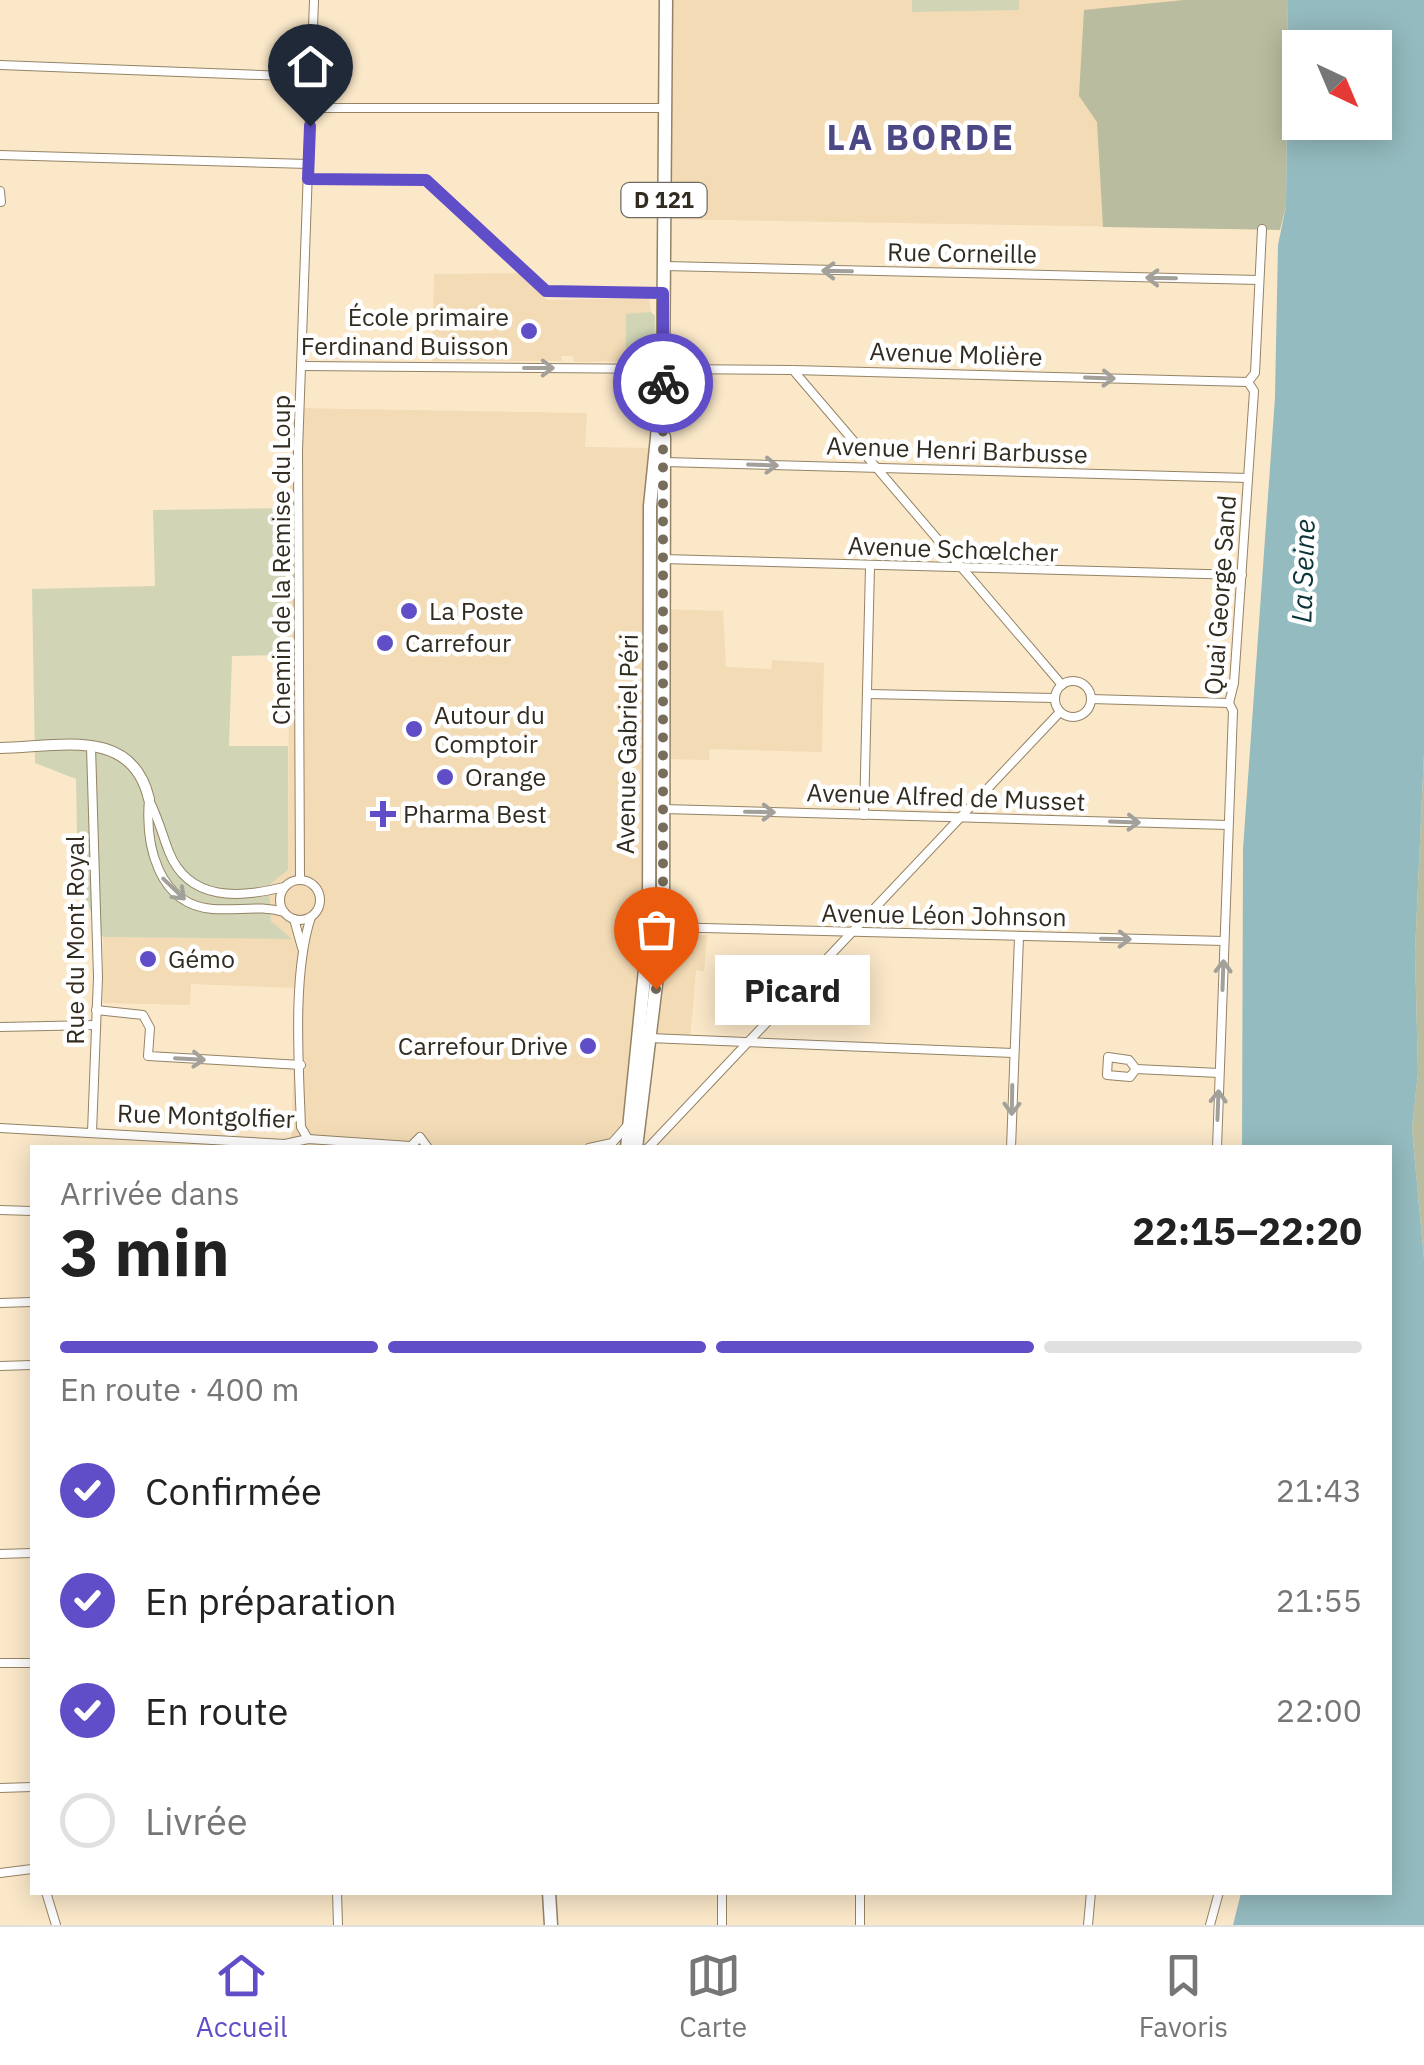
<!DOCTYPE html>
<html lang="fr">
<head>
<meta charset="utf-8">
<style>
  body { margin:0; font-family:"IBM Plex Sans",sans-serif; background:#f2f2f2; color:#222; height:100vh; display:flex; flex-direction:column; font-size:38px; white-space:nowrap }
  * { box-sizing:border-box; margin:0 }
  p { font-size:32px; color:#767676 }
  .icon { flex:none; width:55px; height:55px; fill:none; stroke:currentColor; stroke-width:2; stroke-linecap:round; stroke-linejoin:round }
  .map { position:relative; flex:1; overflow:hidden }
  .panel { position:absolute; left:30px; top:1145px; width:1362px; height:750px; display:flex; flex-direction:column; background:#fff; border-radius:0px; box-shadow:0 5px 25px #0003 }
  .panel>* { flex:none }
  .needle { width:65px; rotate:136deg }
  .controls { position:absolute; left:1282px; top:30px; display:grid; gap:20px }
  .controls a { display:grid; place-items:center; width:110px; height:110px; border-radius:0px; background:#fff; box-shadow:0 5px 25px #0003; font-size:50px }
  .pin { position:absolute; display:grid; place-items:center; width:85px; height:85px; color:#fff; margin:-102px -42px; border-radius:50% 50% 50% 0; rotate:-45deg; box-shadow:0 0 10px #0007 }
  .pin .icon { rotate:45deg }
  .courier { position:absolute; display:grid; place-items:center; width:100px; height:100px; margin:-50px; border:8px solid #5f4ec7; border-radius:50%; background:#fff; color:#222; box-shadow:0 2px 12px #0007 }
  .bubble { position:absolute; height:70px; border-radius:0px; background:#fff; box-shadow:0 5px 25px #0003; font-size:32px; font-weight:700; line-height:70px; text-align:center }
  .headline em { font-style:normal; font-weight:700 }
  .headline div { display:flex; flex-direction:column-reverse }
  .headline { display:flex; align-items:center; justify-content:space-between; height:170px; padding:0 30px }
  h1 { font-size:65px; font-weight:700; line-height:75px }
  .bar { display:grid; grid-template-columns:repeat(4,1fr); gap:15px 10px; align-content:center; height:120px; padding:0 30px }
  .bar i { height:12px; border-radius:8px; background:#e0e0e0 }
  .bar .selected { background:#5f4ec7 }
  .bar p { grid-column:span 4 }
  ol { padding:0 30px; list-style:none }
  li { display:flex; align-items:center; gap:30px; height:110px }
  li p { margin-inline-start:auto }
  li .icon { padding:10px; border-radius:50%; background:#5f4ec7; color:#fff; stroke-width:4 }
  li:last-child { color:#767676 }
  li i { width:55px; height:55px; border:5px solid #e0e0e0; border-radius:50% }
  .tab-bar { display:flex; justify-content:space-around; align-items:center; height:140px; border-top:2px solid #e0e0e0; background:#fff; font-size:28px; color:#767676 }
  .tab-bar a { display:grid; justify-items:center; gap:5px }
  .tab-bar .selected { color:#5f4ec7 }
  .map>svg:first-child { display:block }
  .built { fill:#f2dbb5 }
  .green { fill:#d1d5b6 }
  .forest { fill:#b9bc9e }
  .water { fill:#94bbbf; fill-rule:evenodd }
  .lines { fill:none; stroke-linecap:round; stroke-linejoin:round }
  .minor-casing { stroke:#948366; stroke-width:10 }
  .tertiary-casing { stroke:#948366; stroke-width:12 }
  .primary-casing { stroke:#948366; stroke-width:15 }
  .minor { stroke:#fff; stroke-width:8 }
  .tertiary { stroke:#fff; stroke-width:10 }
  .primary { stroke:#fff; stroke-width:12 }
  .oneway { stroke:#a3a09a }
  .done { stroke:#786d5a; stroke-width:10; stroke-dasharray:0 18 }
  .route { stroke:#5f4ec7; stroke-width:12 }
  .poi-dot { fill:#5f4ec7; stroke:#fff; stroke-width:4 }
  .labels { text-anchor:middle; stroke-width:9; stroke-linejoin:round; paint-order:stroke }
  .shield { fill:#fff; stroke:#706b62; stroke-width:2.5 }
  .shield-label { font-size:22px; font-weight:bold; fill:#322b1f }
  .street-label { font-size:25px; fill:#322b1f; stroke:#fff }
  .poi-label { font-size:25px; fill:#322b1f; stroke:#fff; text-anchor:start }
  .water-label { font-size:28px; font-style:italic; fill:#0c3438; stroke:#fff }
  .district-label { font-size:35px; font-weight:bold; letter-spacing:2.5px; fill:#4c4886; stroke:#fff }
</style>
</head>
<body>
<div class="map">
<svg width="1424" height="1925" viewBox="0 0 1424 1925">
  <rect width="100%" height="100%" fill="#fbe8c9"/>
  <g class="built">
    <polygon points="666,0 1272,0 1262,229 664,219"/>
    <polygon points="521,273 547,300 649,298 651,312 626,315 626,361 574,362 573,356 561,356 562,361 432,361 434,274"/>
    <polygon points="295,408 587,413 585,447 650,448 659,609 723,611 726,667 771,669 772,660 824,663 822,752 710,749 709,760 666,759 670,935 707,935 704,971 696,970 690,1041 653,1041 639,1147 291,1147 296,988 191,984 190,1005 103,1003 103,937 291,938 271,922 269,884 288,870 290,453 298,450"/>
  </g>
  <g class="green">
    <polygon points="912,0 1019,0 1019,10 912,12"/>
    <polygon points="651,312 655,316 654,358 626,361 626,314"/>
    <polygon points="290,508 289,655 232,656 229,746 288,746 288,870 269,885 271,921 292,939 103,937 78,884 76,779 35,763 32,589 155,586 153,510"/>
  </g>
  <g class="forest">
    <polygon points="1184,0 1288,0 1286,206 1280,230 1103,227 1097,122 1079,96 1084,10"/>
    <polygon points="1424,753 1424,1259 1412,1129 1418,1072 1415,952"/>
  </g>
  <path class="water" d="M 1288,0 L 1424,0 L 1424,753 L 1415,952 L 1418,1072 L 1412,1129 L 1424,1259 L 1424,1925 L 1233,1925 L 1241,1893 L 1390,1892 L 1390,1148 L 1242,1147 L 1243,849 L 1275,397 L 1278,245 L 1286,206 ZM 1300,48 L 1375,48 L 1375,122 L 1300,122 Z"/>
  <g class="lines">
    <defs>
      <g id="minor">
        <polyline points="0,65 311,77"/>
        <polyline points="311,108 665,108"/>
        <polyline points="0,155 309,164"/>
        <polyline points="309,179 426,180 546,291 663,293"/>
        <polyline points="0,191 1,202"/>
        <polyline points="664,266 1259,280"/>
        <polyline points="302,366 793,370 1248,382"/>
        <polyline points="793,370 1062,685"/>
        <polyline points="1248,382 1255,373 1262,229"/>
        <polyline points="665,462 1248,478"/>
        <polyline points="663,559 1242,575"/>
        <circle cx="1073" cy="699" r="18"/>
        <polyline points="868,694 1055,698"/>
        <polyline points="1091,699 1229,703"/>
        <polyline points="91,747 98,977 92,1132"/>
        <path d="M 149,799 C 145,845 158,905 213,909 C 238,911 260,905 284,912"/>
        <path d="M 149,800 C 158,817 162,834 169,852 C 189,902 240,898 284,887"/>
        <polyline points="663,809 1228,825"/>
        <polyline points="864,815 870,567"/>
        <circle cx="300" cy="900" r="20"/>
        <polyline points="300,880 298,451 314,0"/>
        <polyline points="294,919 302,948"/>
        <polyline points="663,927 1224,941"/>
        <polyline points="96,1010 143,1015 150,1028 148,1056 301,1065"/>
        <polyline points="0,1027 96,1025"/>
        <polyline points="649,1038 1013,1053"/>
        <polygon points="1108,1057 1129,1060 1136,1069 1130,1077 1107,1075"/>
        <polyline points="1136,1069 1219,1073"/>
        <polyline points="0,1128 285,1144 308,1139 410,1146"/>
        <path d="M 308,1139 L 301,1127 C 299,1066 292,974 311,917"/>
        <polyline points="410,1147 420,1137 428,1148"/>
        <polyline points="589,1148 612,1143 627,1126"/>
        <polyline points="648,1148 1060,712"/>
        <polyline points="1011,1148 1019,937"/>
        <polyline points="1217,1148 1233,711 1229,703 1234,683 1254,391 1248,382"/>
        <polyline points="0,1210 32,1211"/>
        <polyline points="0,1303 32,1302"/>
        <polyline points="0,1366 32,1365"/>
        <polyline points="0,1554 32,1553"/>
        <polyline points="0,1663 32,1663"/>
        <polyline points="0,1788 32,1787"/>
        <polyline points="0,1873 32,1869"/>
        <polyline points="46,1892 56,1925"/>
        <polyline points="337,1892 338,1925"/>
        <polyline points="722,1925 722,1892"/>
        <polyline points="860,1925 860,1892"/>
        <polyline points="1088,1925 1091,1892"/>
        <polyline points="1210,1925 1219,1892"/>
      </g>
      <path id="tertiary" d="M 0,748 C 59,747 132,726 149,799"/>
      <g id="primary">
        <polyline points="627,1148 649,930 650,506 663,378 666,0"/>
        <polyline points="636,1148 663,927 664,437"/>
        <polyline points="549,1892 551,1925"/>
      </g>
    </defs>
    <use href="#minor" class="minor-casing"/>
    <use href="#tertiary" class="tertiary-casing"/>
    <use href="#primary" class="primary-casing"/>
    <use href="#minor" class="minor"/>
    <use href="#tertiary" class="tertiary"/>
    <use href="#primary" class="primary"/>
  </g>
  <defs><path id="oneway-shaft" d="M-6 0H5M1.5-3L5.5 0L1.5 3" fill="none" stroke-width="1.6" stroke-linecap="round" stroke-linejoin="round" transform="scale(2.5)"/></defs>
  <g class="oneway">
    <use href="#oneway-shaft" transform="translate(837 271) rotate(-179)"/>
    <use href="#oneway-shaft" transform="translate(1161 278) rotate(-179)"/>
    <use href="#oneway-shaft" transform="translate(539 368)"/>
    <use href="#oneway-shaft" transform="translate(1100 378) rotate(2)"/>
    <use href="#oneway-shaft" transform="translate(763 465) rotate(2)"/>
    <use href="#oneway-shaft" transform="translate(760 812) rotate(1)"/>
    <use href="#oneway-shaft" transform="translate(1125 822) rotate(2)"/>
    <use href="#oneway-shaft" transform="translate(174 889) rotate(44)"/>
    <use href="#oneway-shaft" transform="translate(1116 939) rotate(1)"/>
    <use href="#oneway-shaft" transform="translate(1223 975) rotate(-88)"/>
    <use href="#oneway-shaft" transform="translate(190 1059) rotate(3)"/>
    <use href="#oneway-shaft" transform="translate(1012 1100) rotate(91)"/>
    <use href="#oneway-shaft" transform="translate(1218 1105) rotate(-88)"/>
  </g>
  <g class="lines">
    <polyline class="done" points="656,989 663,927 663,383"/>
    <polyline class="route" points="310,126 308,179 426,180 546,291 663,293 663,383"/>
  </g>
  <g class="poi-dot">
    <circle cx="529" cy="331" r="10"/>
    <circle cx="409" cy="611" r="10"/>
    <circle cx="385" cy="643" r="10"/>
    <circle cx="414" cy="729" r="10"/>
    <circle cx="445" cy="777" r="10"/>
    <path d="M378 799h10v10h10v10h-10v10h-10v-10h-10v-10h10z"/>
    <circle cx="148" cy="959" r="10"/>
    <circle cx="588" cy="1046" r="10"/>
  </g>
  <g class="labels">
    <rect class="shield" x="621.5" y="183" width="85" height="34" rx="8"/>
    <g class="shield-label">
      <text x="664" y="208">D 121</text>
    </g>
    <g class="street-label">
      <text transform="translate(962 253) rotate(1)" y="9">Rue Corneille</text>
      <text transform="translate(956 354) rotate(2)" y="9">Avenue Molière</text>
      <text transform="translate(957 450) rotate(2)" y="9">Avenue Henri Barbusse</text>
      <text transform="translate(953 549) rotate(2)" y="9">Avenue Schœlcher</text>
      <text transform="translate(281 560) rotate(-90)" y="9">Chemin de la Remise du Loup</text>
      <text transform="translate(1220 595) rotate(-86)" y="9">Quai George Sand</text>
      <text transform="translate(627 744) rotate(-89)" y="9">Avenue Gabriel Péri</text>
      <text transform="translate(946 797) rotate(2)" y="9">Avenue Alfred de Musset</text>
      <text transform="translate(944 915) rotate(1)" y="9">Avenue Léon Johnson</text>
      <text transform="translate(75 940) rotate(-90)" y="9">Rue du Mont Royal</text>
      <text transform="translate(206 1116) rotate(2)" y="9">Rue Montgolfier</text>
    </g>
    <g class="poi-label">
      <text x="509" y="326" text-anchor="end">École primaire<tspan x="509" dy="29">Ferdinand Buisson</tspan></text>
      <text x="429" y="620">La Poste</text>
      <text x="405" y="652">Carrefour</text>
      <text x="434" y="724">Autour du<tspan x="434" dy="29">Comptoir</tspan></text>
      <text x="465" y="786">Orange</text>
      <text x="403" y="823">Pharma Best</text>
      <text x="168" y="968">Gémo</text>
      <text x="568" y="1055" text-anchor="end">Carrefour Drive</text>
    </g>
    <g class="water-label">
      <text transform="translate(1303 571) rotate(-88)" y="10">La Seine</text>
    </g>
    <g class="district-label">
      <text x="921" y="150">LA BORDE</text>
    </g>
  </g>
</svg>
<div class="controls">
<a><svg class="needle" viewBox="-14 -14 28 28"><path d="M0-13l5 13h-10z" fill="#e53935"/><path d="M0 13l5-13h-10z" fill="#767676"/></svg></a>
</div>
<div class="pin" style="left:656px;top:989px;background:#ea580c"><svg class="icon" aria-label="bag" viewBox="0 0 24 24"><path d="M5 8h14l-1 12H6zM9 8a3 3 0 0 1 6 0"/></svg></div>
<div class="pin" style="left:310px;top:126px;background:#1f2937"><svg class="icon" aria-label="home" viewBox="0 0 24 24"><path d="M3 11l9-7 9 7M6 9v11h12V9"/></svg></div>
<div class="courier" style="left:663px;top:383px"><svg class="icon" aria-label="bike" viewBox="0 0 24 24"><circle cx="6" cy="16" r="4"/><circle cx="18" cy="16" r="4"/><path d="M6 16l4-8h5l3 8M10 8l3 8H6M13 5h3"/></svg></div>
<div class="bubble" style="left:715px;top:955px;width:155px">Picard</div>
<section class="panel">
<div class="headline"><div><h1>3 min</h1><p>Arrivée dans</p></div><em>22:15–22:20</em></div>
<div class="bar"><i class="selected"></i><i class="selected"></i><i class="selected"></i><i></i><p>En route · 400 m</p></div>
<ol>
<li><svg class="icon" aria-label="check" viewBox="0 0 24 24"><path d="M5 12l5 5 9-10"/></svg>Confirmée<p>21:43</p></li>
<li><svg class="icon" aria-label="check" viewBox="0 0 24 24"><path d="M5 12l5 5 9-10"/></svg>En préparation<p>21:55</p></li>
<li><svg class="icon" aria-label="check" viewBox="0 0 24 24"><path d="M5 12l5 5 9-10"/></svg>En route<p>22:00</p></li>
<li><i></i>Livrée</li>
</ol>
</section>
</div>
<nav class="tab-bar">
<a class="selected"><svg class="icon" aria-label="home" viewBox="0 0 24 24"><path d="M3 11l9-7 9 7M6 9v11h12V9"/></svg>Accueil</a>
<a><svg class="icon" aria-label="map" viewBox="0 0 24 24"><path d="M3 6l6-2 6 2 6-2v14l-6 2-6-2-6 2zM9 4v14M15 6v14"/></svg>Carte</a>
<a><svg class="icon" aria-label="saved" viewBox="0 0 24 24"><path d="M7 4h10v16l-5-4-5 4z"/></svg>Favoris</a>
</nav>
</body>
</html>
